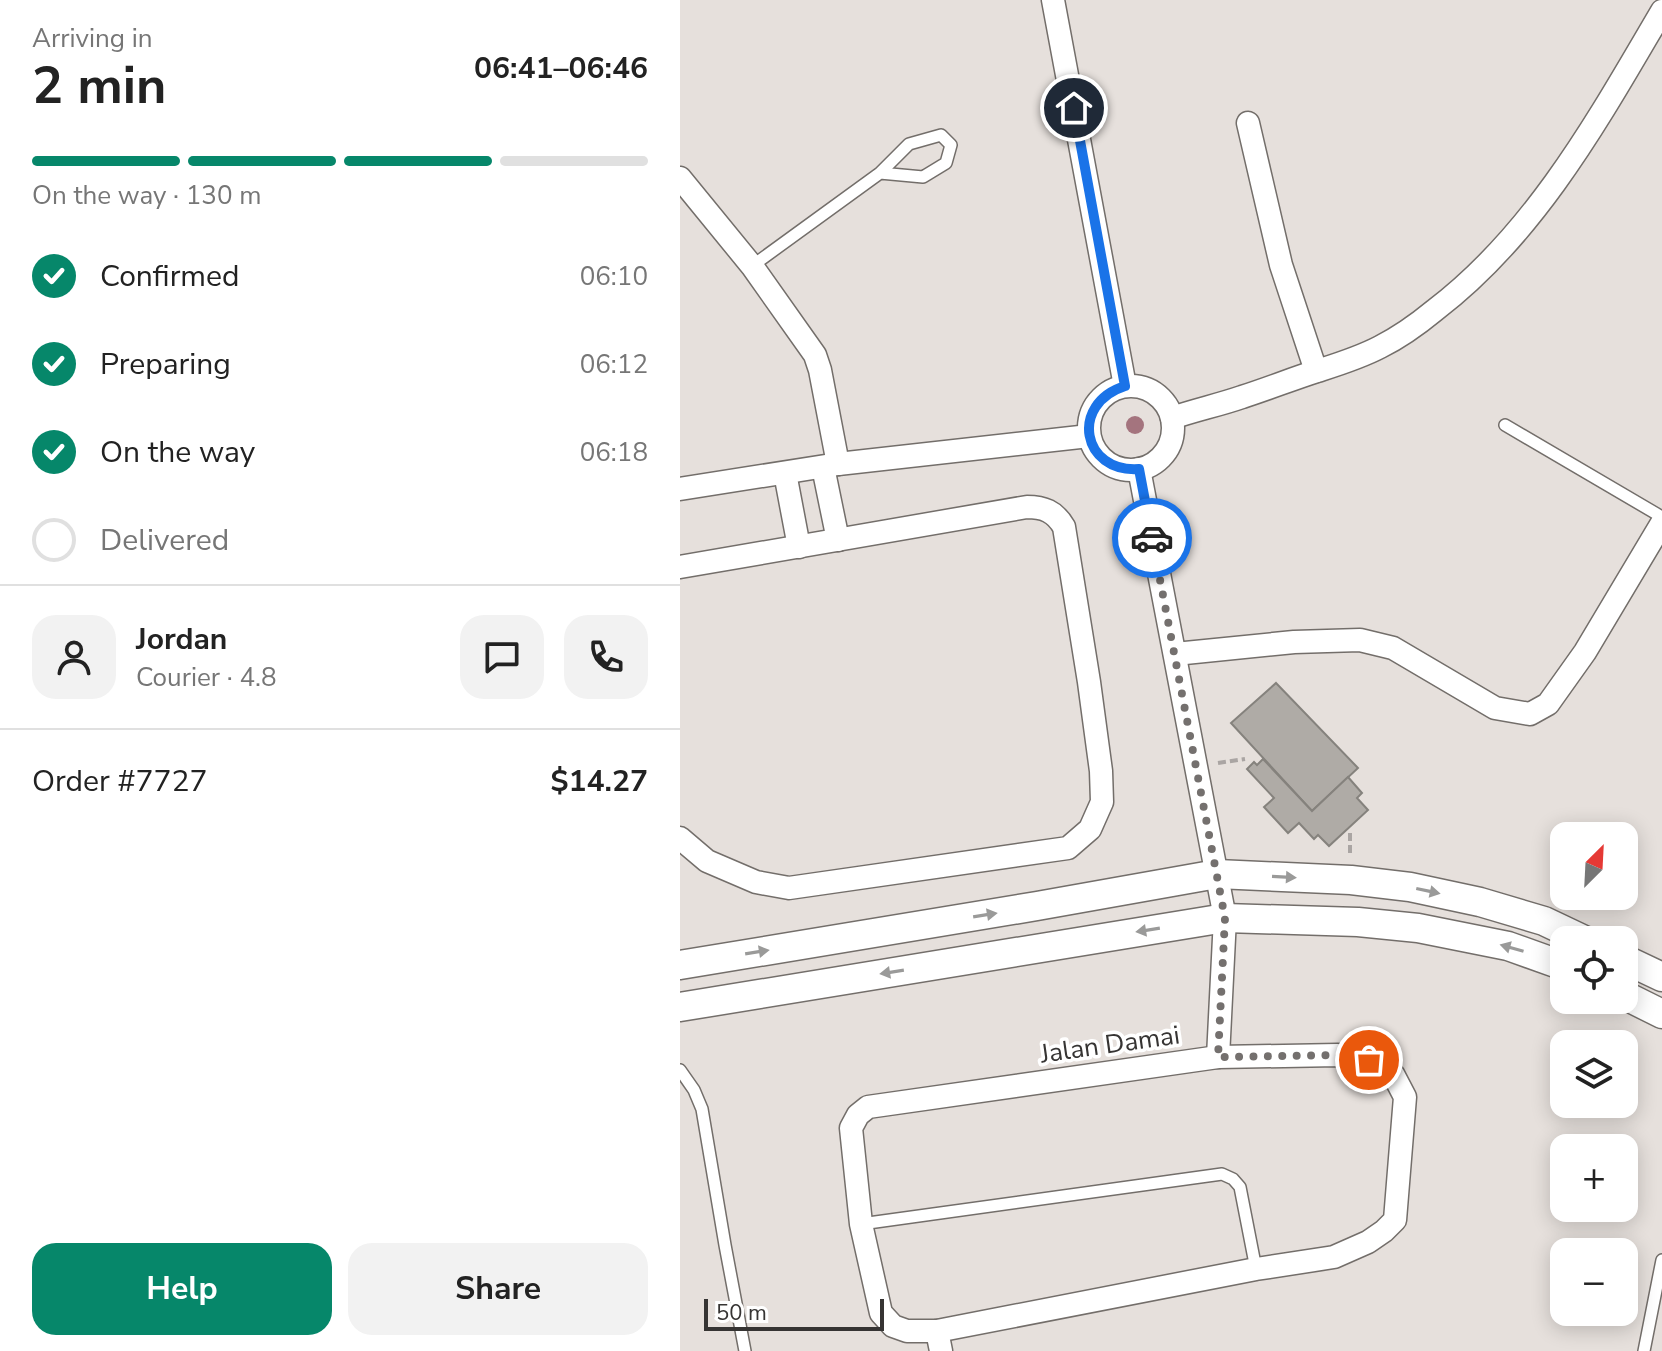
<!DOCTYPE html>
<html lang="en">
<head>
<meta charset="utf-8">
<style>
  body { margin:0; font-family:"Nunito Sans",sans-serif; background:#f2f2f2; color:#222; height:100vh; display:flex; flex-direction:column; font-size:30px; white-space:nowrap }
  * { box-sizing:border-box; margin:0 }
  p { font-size:26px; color:#767676 }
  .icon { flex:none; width:44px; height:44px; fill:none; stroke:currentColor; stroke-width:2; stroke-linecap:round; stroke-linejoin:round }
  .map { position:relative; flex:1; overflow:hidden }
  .panel { display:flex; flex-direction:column; background:#fff; width:680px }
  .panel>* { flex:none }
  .needle { width:52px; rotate:24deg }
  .tools { position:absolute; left:870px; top:822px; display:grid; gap:16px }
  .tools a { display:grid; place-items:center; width:88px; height:88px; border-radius:16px; background:#fff; box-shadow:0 4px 20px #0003; font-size:40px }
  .scale { position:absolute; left:24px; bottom:20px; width:180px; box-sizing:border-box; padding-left:8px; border:4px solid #363433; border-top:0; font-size:22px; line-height:28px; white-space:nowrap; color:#363433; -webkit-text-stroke:6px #fff; paint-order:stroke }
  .pin { position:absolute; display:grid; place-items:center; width:68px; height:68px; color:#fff; margin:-34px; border:4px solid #fff; border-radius:50%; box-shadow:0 2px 8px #0007 }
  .courier { position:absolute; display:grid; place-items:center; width:80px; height:80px; margin:-40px; border:6px solid #1a73e8; border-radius:50%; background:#fff; color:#222; box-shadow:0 2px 10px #0007 }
  .overview em { font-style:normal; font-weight:700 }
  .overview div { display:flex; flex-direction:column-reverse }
  .overview { display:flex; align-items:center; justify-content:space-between; height:136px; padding:0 32px }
  h1 { font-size:52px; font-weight:700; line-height:60px }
  .bar { display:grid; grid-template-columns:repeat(4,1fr); gap:12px 8px; align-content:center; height:96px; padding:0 32px }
  .bar i { height:10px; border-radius:6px; background:#e0e0e0 }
  .bar .active { background:#06876a }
  .bar p { grid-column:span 4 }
  .line { display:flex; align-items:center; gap:20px; padding:0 32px; border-top:2px solid #e0e0e0 }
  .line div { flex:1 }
  .round { display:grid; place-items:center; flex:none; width:84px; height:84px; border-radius:24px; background:#f2f2f2 }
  ol { padding:0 32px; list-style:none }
  li { display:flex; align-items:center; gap:24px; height:88px }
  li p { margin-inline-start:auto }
  li .icon { padding:8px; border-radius:50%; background:#06876a; color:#fff; stroke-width:4 }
  li:last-child { color:#767676 }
  li i { width:44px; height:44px; border:4px solid #e0e0e0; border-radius:50% }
  .cta { display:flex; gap:16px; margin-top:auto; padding:16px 32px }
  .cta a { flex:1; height:92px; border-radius:24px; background:#06876a; color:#fff; font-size:32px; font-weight:700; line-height:92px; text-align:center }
  .cta a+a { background:#f2f2f2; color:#222 }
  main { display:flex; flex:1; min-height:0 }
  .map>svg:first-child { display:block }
  .building { fill:#afaba6; stroke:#85827d; stroke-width:2 }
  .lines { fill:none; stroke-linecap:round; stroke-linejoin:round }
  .service-casing { stroke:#736e6a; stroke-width:14 }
  .minor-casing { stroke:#736e6a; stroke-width:25 }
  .tertiary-casing { stroke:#736e6a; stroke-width:31 }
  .path { stroke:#aaa5a3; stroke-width:4; stroke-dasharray:8 4; stroke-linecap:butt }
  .service { stroke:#fff; stroke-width:11 }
  .minor { stroke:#fff; stroke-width:22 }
  .tertiary { stroke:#fff; stroke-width:28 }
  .tree { fill:#a4747e }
  .oneway { fill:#9a9a99 }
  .done { stroke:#74706e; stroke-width:8; stroke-dasharray:0 14.4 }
  .route { stroke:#1a73e8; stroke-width:10 }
  .labels { text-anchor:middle; stroke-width:7; stroke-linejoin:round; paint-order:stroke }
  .street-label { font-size:26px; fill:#363433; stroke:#fff }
</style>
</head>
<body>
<main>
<section class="panel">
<div class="overview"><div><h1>2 min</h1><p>Arriving in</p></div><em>06:41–06:46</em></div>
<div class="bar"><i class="active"></i><i class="active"></i><i class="active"></i><i></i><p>On the way · 130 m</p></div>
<ol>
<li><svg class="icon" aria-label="check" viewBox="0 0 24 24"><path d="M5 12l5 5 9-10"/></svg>Confirmed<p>06:10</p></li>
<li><svg class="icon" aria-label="check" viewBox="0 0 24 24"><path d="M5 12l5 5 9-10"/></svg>Preparing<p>06:12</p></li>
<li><svg class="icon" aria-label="check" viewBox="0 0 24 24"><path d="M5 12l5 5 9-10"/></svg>On the way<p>06:18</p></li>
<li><i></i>Delivered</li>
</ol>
<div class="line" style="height:144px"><a class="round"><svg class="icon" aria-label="person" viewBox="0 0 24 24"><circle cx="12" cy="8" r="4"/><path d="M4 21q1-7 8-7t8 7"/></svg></a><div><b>Jordan</b><p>Courier · 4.8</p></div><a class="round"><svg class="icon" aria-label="chat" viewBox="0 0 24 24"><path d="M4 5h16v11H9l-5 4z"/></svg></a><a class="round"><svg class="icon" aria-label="phone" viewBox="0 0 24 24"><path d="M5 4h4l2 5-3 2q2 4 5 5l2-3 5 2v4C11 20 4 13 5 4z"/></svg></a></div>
<div class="line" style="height:104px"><div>Order #7727</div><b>$14.27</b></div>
<div class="cta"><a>Help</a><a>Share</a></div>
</section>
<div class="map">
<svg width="982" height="1351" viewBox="0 0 982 1351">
  <rect width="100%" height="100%" fill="#e6e0dc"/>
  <g class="building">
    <polygon points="596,683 678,768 632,811 551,723"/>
    <polygon points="583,759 632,811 668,777 682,793 677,798 688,810 649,846 638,835 634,839 619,823 608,833 584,807 594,798 567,769 574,762 577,765"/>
  </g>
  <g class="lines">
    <defs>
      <g id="service">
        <polyline points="72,266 200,173 229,144 261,135 271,145 266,163 243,177 200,173"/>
        <polyline points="825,425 982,517"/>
        <polyline points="0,1070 14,1090 22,1109 45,1245 65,1351"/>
        <polyline points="181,1224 542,1174 553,1179 560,1187 576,1269"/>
        <polyline points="964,1351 982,1260"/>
      </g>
      <g id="minor">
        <polyline points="373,0 445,386"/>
        <polyline points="568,123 601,265 636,371"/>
        <polyline points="0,178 72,266 135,355 140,370 158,464"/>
        <circle cx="451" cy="428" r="42"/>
        <path d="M 492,418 C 515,410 539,405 562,397 C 587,389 612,379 637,371 C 659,364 679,358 700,347 C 720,337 738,324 755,310 C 856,233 919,118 982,11"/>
        <polyline points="143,467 158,540"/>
        <polyline points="459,469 545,918 538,1057"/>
        <polyline points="105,473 119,547"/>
        <polyline points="0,489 158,464 409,436"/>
        <path d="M 0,567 L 347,507 C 363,507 375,511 384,527 L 409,682 L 421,771 L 422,802 L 410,829 L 388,848 L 109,888 L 76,882 L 27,861 L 0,838"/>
        <polyline points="495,654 614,642 680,640 713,648 815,708 850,714 868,704 905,652 982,523"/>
        <polygon points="658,1055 689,1060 713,1074 725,1097 715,1220 704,1231 688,1242 654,1257 576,1269 257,1331 227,1331 213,1326 201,1313 181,1224 171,1128 178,1115 188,1107 538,1057"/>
        <polyline points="257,1331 261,1351"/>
      </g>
      <g id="tertiary">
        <polyline points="944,959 982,977"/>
        <polyline points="0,965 357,906 537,874 671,880 730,887 800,902 864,921 904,940"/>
        <polyline points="944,995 982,1014"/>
        <polyline points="0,1007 545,918 678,922 738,928 828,946 884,966"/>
      </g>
    </defs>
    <use href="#service" class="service-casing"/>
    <use href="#minor" class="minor-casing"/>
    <use href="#tertiary" class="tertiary-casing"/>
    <g class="path">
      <polyline points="538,763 565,759"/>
      <polyline points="670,833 670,854"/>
    </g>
    <use href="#service" class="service"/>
    <use href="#minor" class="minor"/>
    <use href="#tertiary" class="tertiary"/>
  </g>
  <circle class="tree" cx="455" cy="425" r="9"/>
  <defs><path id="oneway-solid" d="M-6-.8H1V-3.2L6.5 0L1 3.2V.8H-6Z" transform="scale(2)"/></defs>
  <g class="oneway">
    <use href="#oneway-solid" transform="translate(604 877) rotate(3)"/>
    <use href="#oneway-solid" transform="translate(748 891) rotate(12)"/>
    <use href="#oneway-solid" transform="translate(305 915) rotate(-9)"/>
    <use href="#oneway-solid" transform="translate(468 930) rotate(171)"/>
    <use href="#oneway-solid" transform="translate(832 948) rotate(-164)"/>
    <use href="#oneway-solid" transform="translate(77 952) rotate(-9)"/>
    <use href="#oneway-solid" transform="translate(212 972) rotate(171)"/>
  </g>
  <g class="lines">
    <polyline class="done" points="472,538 545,918 538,1057 658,1055 689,1060"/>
    <path class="route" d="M 394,108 L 445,386 C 389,404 402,473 459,469 L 472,538"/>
  </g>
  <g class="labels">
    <g class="street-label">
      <text transform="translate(430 1044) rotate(-8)" y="9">Jalan Damai</text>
    </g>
  </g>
</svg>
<div class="tools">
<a><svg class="needle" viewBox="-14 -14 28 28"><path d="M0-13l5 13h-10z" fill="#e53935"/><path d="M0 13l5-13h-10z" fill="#767676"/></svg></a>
<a><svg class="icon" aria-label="locate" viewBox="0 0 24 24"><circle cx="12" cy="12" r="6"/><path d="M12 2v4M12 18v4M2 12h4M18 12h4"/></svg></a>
<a><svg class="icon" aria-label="layers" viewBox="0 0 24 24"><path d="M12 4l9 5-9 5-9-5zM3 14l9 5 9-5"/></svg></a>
<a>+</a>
<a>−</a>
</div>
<div class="scale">50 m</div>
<div class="pin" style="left:689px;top:1060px;background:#ea580c"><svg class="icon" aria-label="bag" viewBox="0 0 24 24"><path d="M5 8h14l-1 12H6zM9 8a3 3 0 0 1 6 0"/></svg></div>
<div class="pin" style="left:394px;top:108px;background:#1f2937"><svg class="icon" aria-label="home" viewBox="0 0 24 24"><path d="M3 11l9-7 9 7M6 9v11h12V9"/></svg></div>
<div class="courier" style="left:472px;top:538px"><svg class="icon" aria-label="car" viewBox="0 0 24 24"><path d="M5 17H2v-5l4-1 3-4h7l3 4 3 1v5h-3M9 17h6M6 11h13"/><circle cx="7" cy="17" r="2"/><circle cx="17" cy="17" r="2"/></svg></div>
</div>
</main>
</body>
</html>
